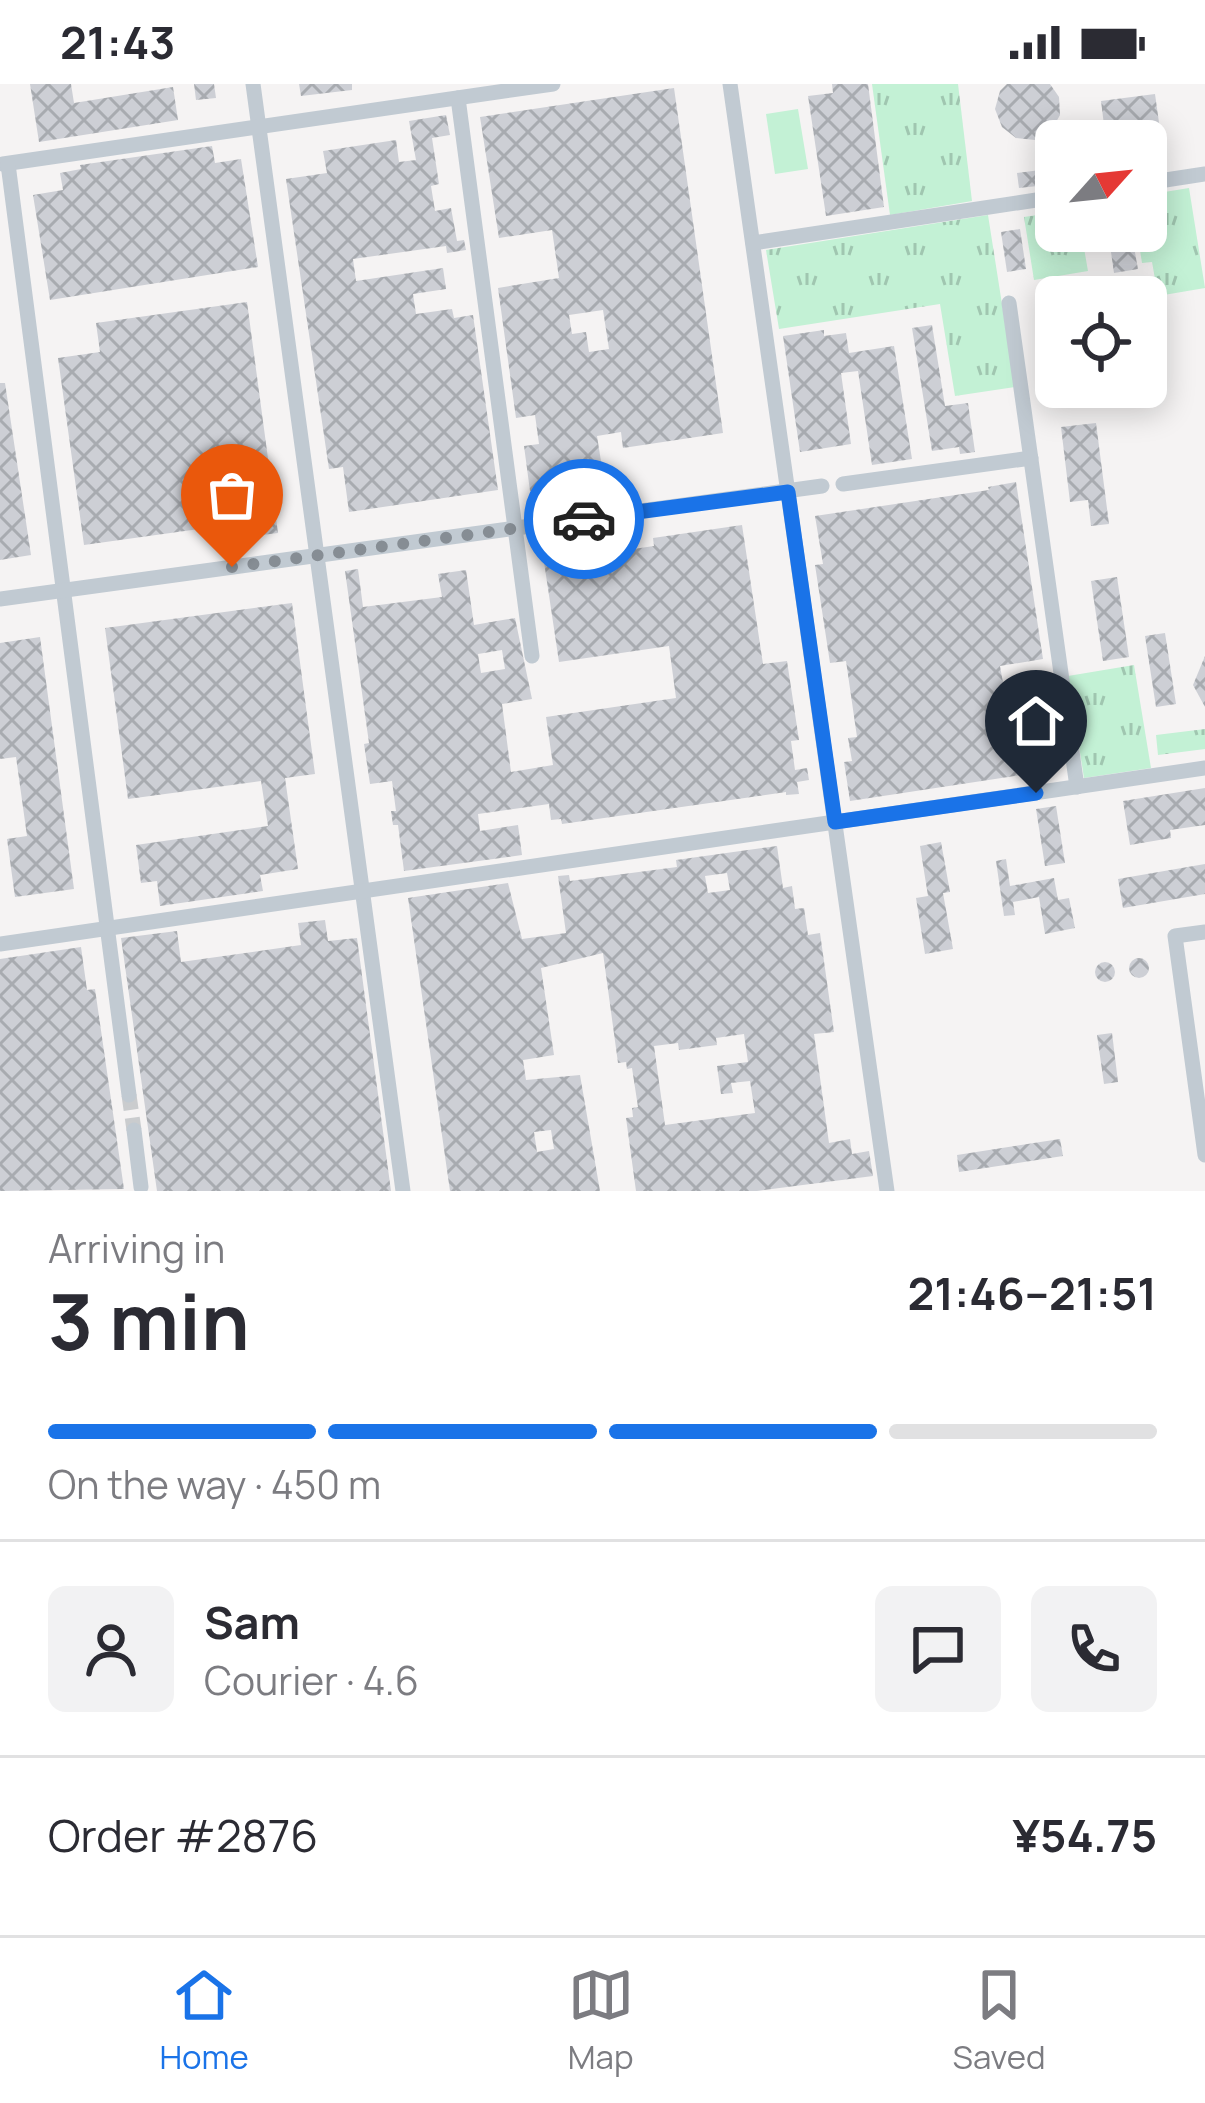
<!DOCTYPE html>
<html lang="en">
<head>
<meta charset="utf-8">
<style>
  body { margin:0; font-family:Manrope,sans-serif; background:#f2f2f3; color:#2b2b33; height:100vh; display:flex; flex-direction:column; font-size:45px; white-space:nowrap }
  * { box-sizing:border-box; margin:0 }
  p { font-size:39px; color:#7c7c81 }
  .icon { flex:none; width:66px; height:66px; fill:none; stroke:currentColor; stroke-width:2; stroke-linecap:round; stroke-linejoin:round }
  .map { position:relative; height:1107px; overflow:hidden }
  .panel { display:flex; flex-direction:column; background:#fff; flex:1 }
  .panel>* { flex:none }
  .needle { width:78px; rotate:63deg }
  .fabs { position:absolute; left:1035px; top:36px; display:grid; gap:24px }
  .fabs a { display:grid; place-items:center; width:132px; height:132px; border-radius:18px; background:#fff; box-shadow:0 6px 30px #0003; font-size:60px }
  .pin { position:absolute; display:grid; place-items:center; width:102px; height:102px; color:#fff; margin:-123px -51px; border-radius:50% 50% 50% 0; rotate:-45deg; box-shadow:0 0 12px #0007 }
  .pin .icon { rotate:45deg }
  .courier { position:absolute; display:grid; place-items:center; width:120px; height:120px; margin:-60px; border:9px solid #1a73e8; border-radius:50%; background:#fff; color:#222; box-shadow:0 3px 15px #0007 }
  .summary em { font-style:normal; font-weight:700 }
  .summary div { display:flex; flex-direction:column-reverse }
  .summary { display:flex; align-items:center; justify-content:space-between; height:204px; padding:0 48px }
  h1 { font-size:78px; font-weight:700; line-height:90px }
  .bar { display:grid; grid-template-columns:repeat(4,1fr); gap:18px 12px; align-content:center; height:144px; padding:0 48px }
  .bar i { height:15px; border-radius:9px; background:#e1e1e2 }
  .bar .active { background:#1a73e8 }
  .bar p { grid-column:span 4 }
  .line { display:flex; align-items:center; gap:30px; padding:0 48px; border-top:3px solid #e1e1e2 }
  .line div { flex:1 }
  .round { display:grid; place-items:center; flex:none; width:126px; height:126px; border-radius:18px; background:#f2f2f3 }
  .status { display:flex; justify-content:space-between; align-items:center; height:84px; padding:0 60px; background:#fff; direction:ltr }
  .status svg { height:33px; fill:currentColor }
  .menu { display:flex; justify-content:space-around; align-items:center; height:168px; border-top:3px solid #e1e1e2; background:#fff; font-size:33px; color:#7c7c81 }
  .menu a { display:grid; justify-items:center; gap:6px }
  .menu .active { color:#1a73e8 }
  .map>svg:first-child { display:block }
  .grass { fill:url(#grass-tufts) }
  .garden { fill:#c3f1d5 }
  .building { fill:url(#building-cross-hatch); fill-rule:evenodd }
  .lines { fill:none; stroke-linecap:round; stroke-linejoin:round }
  .minor-tunnel { stroke:#caccce; stroke-width:15; stroke-dasharray:15 8; stroke-linecap:butt }
  .minor { stroke:#c1cad2; stroke-width:15 }
  .done { stroke:#868d94; stroke-width:12; stroke-dasharray:0 21.6 }
  .route { stroke:#1a73e8; stroke-width:15 }
</style>
</head>
<body>
<div class="status"><b>21:43</b><svg viewBox="0 0 49 12"><path d="M0 12V9h3v3zM5 12V6h3v6zM10 12V3h3v9zM15 12V0h3v12zM26 1h20v11H26zM47 4h2v5h-2z"/></svg></div>
<div class="map">
<svg width="1205" height="1107" viewBox="0 0 1205 1107">
  <defs>
    <pattern id="grass-tufts" width="24" height="20" patternUnits="userSpaceOnUse" patternTransform="scale(3)"><rect width="24" height="20" fill="#c3f1d5"/><path d="M3 7l-1-3M5 7V3M7 7l1-3M15 17l-1-3M17 17v-4M19 17l1-3" fill="none" stroke="#a0c6b0"/></pattern>
    <pattern id="building-cross-hatch" width="8" height="8" patternUnits="userSpaceOnUse" patternTransform="scale(3)"><rect width="8" height="8" fill="#cdcfd5"/><path d="M0 0l8 8M0 8l8-8" fill="none" stroke="#a8abb0"/></pattern>
  </defs>
  <rect width="100%" height="100%" fill="#f5f3f3"/>
  <g class="grass">
    <polygon points="872,0 958,0 972,117 890,131"/>
    <polygon points="1189,104 1205,204 1158,212 1152,178 1142,179 1137,147 1146,147 1146,111"/>
    <polygon points="1056,128 1056,147 1081,147 1088,187 1034,196 1024,133"/>
    <polygon points="988,131 1015,303 955,312 940,220 779,245 766,166"/>
    <polygon points="1134,581 1151,684 1084,694 1068,592"/>
    <polygon points="1205,645 1205,665 1158,671 1156,651"/>
  </g>
  <polygon class="garden" points="798,25 808,85 775,90 766,30"/>
  <g class="building">
    <polygon points="30,0 71,0 74,19 173,3 178,36 39,58"/>
    <polygon points="194,0 214,0 216,14 196,16"/>
    <polygon points="299,0 352,0 352,6 301,12"/>
    <polygon points="832,0 868,0 884,123 826,132 808,12 833,9"/>
    <polygon points="1007,0 1050,0 1059,13 1060,31 1051,47 1035,56 1016,54 1002,43 995,25 1000,7"/>
    <path d="M 674,4 L 723,349 L 623,364 L 621,348 L 597,352 L 604,396 L 530,407 L 524,362 L 539,360 L 535,331 L 516,334 L 498,204 L 559,194 L 552,146 L 499,154 L 480,33 ZM 603,226 L 609,265 L 589,268 L 586,248 L 572,250 L 569,231 Z"/>
    <polygon points="1155,10 1163,67 1146,69 1146,57 1106,57 1101,17"/>
    <polygon points="446,31 450,51 432,54 439,100 431,102 435,127 451,124 457,157 464,156 466,166 447,169 446,162 353,175 356,197 443,184 446,205 413,210 416,230 452,225 454,234 473,231 498,406 349,428 343,383 329,385 286,95 327,89 323,67 396,56 399,78 416,76 409,37"/>
    <polygon points="212,62 215,79 241,75 258,183 50,216 33,111 63,106 60,89 81,85 80,81"/>
    <polygon points="1056,84 1056,100 1019,104 1017,89"/>
    <polygon points="1020,145 1026,185 1007,188 1001,148"/>
    <polygon points="1108,147 1131,147 1138,185 1114,189"/>
    <polygon points="247,218 278,449 230,455 228,441 84,461 58,274 100,268 96,239"/>
    <polygon points="932,241 945,322 968,319 975,368 960,370 959,363 932,367 912,244"/>
    <polygon points="824,246 824,252 846,249 849,269 894,262 912,375 872,381 858,287 841,289 851,360 800,368 783,252"/>
    <polygon points="0,299 5,299 31,471 0,476"/>
    <polygon points="1096,339 1109,440 1091,442 1088,416 1070,418 1061,343"/>
    <polygon points="1016,398 1043,575 1000,582 1004,604 1041,599 1043,613 1051,612 1059,665 1051,666 1054,686 850,717 844,678 852,677 848,654 857,653 846,577 830,579 815,481 823,480 815,432 989,406 988,403"/>
    <path d="M 742,441 L 763,580 L 787,577 L 799,656 L 791,657 L 795,686 L 807,684 L 809,696 L 797,698 L 799,710 L 786,711 L 786,708 L 562,740 L 561,735 L 551,736 L 549,720 L 478,730 L 480,747 L 518,741 L 522,771 L 404,787 L 398,741 L 393,741 L 391,727 L 396,727 L 392,697 L 370,700 L 364,660 L 369,659 L 345,487 L 358,485 L 363,523 L 442,513 L 438,490 L 466,486 L 474,541 L 515,534 L 532,615 L 502,620 L 511,688 L 553,681 L 546,633 L 676,614 L 669,562 L 559,578 L 544,478 L 654,462 L 653,454 ZM 502,566 L 505,585 L 481,589 L 478,570 Z"/>
    <polygon points="1117,493 1129,573 1103,577 1091,497"/>
    <polygon points="292,519 315,690 285,694 298,785 260,791 263,807 160,822 157,797 141,799 136,761 268,742 261,697 128,715 105,544"/>
    <polygon points="1165,549 1176,620 1156,623 1145,552"/>
    <polygon points="40,553 74,805 15,813 7,755 27,752 16,673 0,675 0,559"/>
    <polygon points="1205,572 1205,623 1193,601"/>
    <polygon points="1205,704 1205,741 1170,746 1171,754 1130,761 1123,717"/>
    <polygon points="1056,722 1065,779 1045,782 1036,725"/>
    <polygon points="941,758 950,808 943,809 953,865 925,870 916,814 928,812 920,762"/>
    <path d="M 777,762 L 783,804 L 792,802 L 795,825 L 804,824 L 808,851 L 820,849 L 834,948 L 814,950 L 829,1059 L 850,1055 L 852,1070 L 869,1067 L 873,1092 L 757,1107 L 636,1107 L 626,1034 L 633,1033 L 632,1024 L 638,1023 L 632,984 L 627,985 L 626,978 L 618,979 L 603,869 L 541,884 L 554,971 L 523,976 L 526,996 L 580,991 L 600,1107 L 450,1107 L 408,814 L 508,799 L 522,855 L 566,849 L 558,792 L 569,791 L 570,797 L 677,783 L 676,776 ZM 727,789 L 730,806 L 708,809 L 705,792 ZM 744,950 L 748,978 L 717,982 L 721,1010 L 733,1009 L 731,999 L 750,997 L 755,1029 L 665,1041 L 654,962 L 678,959 L 679,966 L 717,961 L 716,954 ZM 551,1046 L 554,1065 L 537,1068 L 534,1048 Z"/>
    <polygon points="1006,775 1010,802 1054,794 1058,816 1069,814 1075,844 1045,850 1039,813 1013,818 1015,831 1004,832 996,777"/>
    <polygon points="1205,780 1205,810 1123,824 1118,795"/>
    <polygon points="325,836 328,857 357,854 391,1107 157,1107 121,854 177,847 181,878 301,861 298,839"/>
    <polygon points="81,863 87,906 95,905 124,1105 0,1107 0,875"/>
    <circle cx="1139" cy="884" r="10"/>
    <circle cx="1105" cy="888" r="10"/>
    <polygon points="1112,949 1118,998 1104,1000 1097,951"/>
    <polygon points="1060,1055 1063,1072 959,1088 957,1071"/>
  </g>
  <g class="lines">
    <polyline class="minor-tunnel" points="129,1011 134,1046"/>
    <g class="minor">
      <polyline points="253,0 403,1107"/>
      <polyline points="730,0 887,1107"/>
      <polyline points="458,14 532,572"/>
      <polyline points="3,80 553,0"/>
      <polyline points="8,80 129,1011"/>
      <polyline points="1146,99 1205,90"/>
      <polyline points="753,159 1056,113"/>
      <polyline points="1009,219 1077,703"/>
      <polyline points="843,400 1031,374"/>
      <polyline points="0,515 822,402"/>
      <polyline points="1205,848 1175,852 1205,1071"/>
      <polyline points="0,860 1205,684"/>
      <polyline points="134,1046 141,1103"/>
    </g>
  </g>
  <g class="lines">
    <polyline class="done" points="232,483 584,435"/>
    <polyline class="route" points="584,435 788,408 835,738 1036,709"/>
  </g>
</svg>
<div class="fabs">
<a><svg class="needle" viewBox="-14 -14 28 28"><path d="M0-13l5 13h-10z" fill="#e53935"/><path d="M0 13l5-13h-10z" fill="#7c7c81"/></svg></a>
<a><svg class="icon" aria-label="locate" viewBox="0 0 24 24"><circle cx="12" cy="12" r="6"/><path d="M12 2v4M12 18v4M2 12h4M18 12h4"/></svg></a>
</div>
<div class="pin" style="left:232px;top:483px;background:#ea580c"><svg class="icon" aria-label="bag" viewBox="0 0 24 24"><path d="M5 8h14l-1 12H6zM9 8a3 3 0 0 1 6 0"/></svg></div>
<div class="pin" style="left:1036px;top:709px;background:#1f2937"><svg class="icon" aria-label="home" viewBox="0 0 24 24"><path d="M3 11l9-7 9 7M6 9v11h12V9"/></svg></div>
<div class="courier" style="left:584px;top:435px"><svg class="icon" aria-label="car" viewBox="0 0 24 24"><path d="M5 17H2v-5l4-1 3-4h7l3 4 3 1v5h-3M9 17h6M6 11h13"/><circle cx="7" cy="17" r="2"/><circle cx="17" cy="17" r="2"/></svg></div>
</div>
<section class="panel">
<div class="summary"><div><h1>3 min</h1><p>Arriving in</p></div><em>21:46–21:51</em></div>
<div class="bar"><i class="active"></i><i class="active"></i><i class="active"></i><i></i><p>On the way · 450 m</p></div>
<div class="line" style="height:216px"><a class="round"><svg class="icon" aria-label="person" viewBox="0 0 24 24"><circle cx="12" cy="8" r="4"/><path d="M4 21q1-7 8-7t8 7"/></svg></a><div><b>Sam</b><p>Courier · 4.6</p></div><a class="round"><svg class="icon" aria-label="chat" viewBox="0 0 24 24"><path d="M4 5h16v11H9l-5 4z"/></svg></a><a class="round"><svg class="icon" aria-label="phone" viewBox="0 0 24 24"><path d="M5 4h4l2 5-3 2q2 4 5 5l2-3 5 2v4C11 20 4 13 5 4z"/></svg></a></div>
<div class="line" style="height:156px"><div>Order #2876</div><b>¥54.75</b></div>
</section>
<nav class="menu">
<a class="active"><svg class="icon" aria-label="home" viewBox="0 0 24 24"><path d="M3 11l9-7 9 7M6 9v11h12V9"/></svg>Home</a>
<a><svg class="icon" aria-label="map" viewBox="0 0 24 24"><path d="M3 6l6-2 6 2 6-2v14l-6 2-6-2-6 2zM9 4v14M15 6v14"/></svg>Map</a>
<a><svg class="icon" aria-label="saved" viewBox="0 0 24 24"><path d="M7 4h10v16l-5-4-5 4z"/></svg>Saved</a>
</nav>
</body>
</html>
